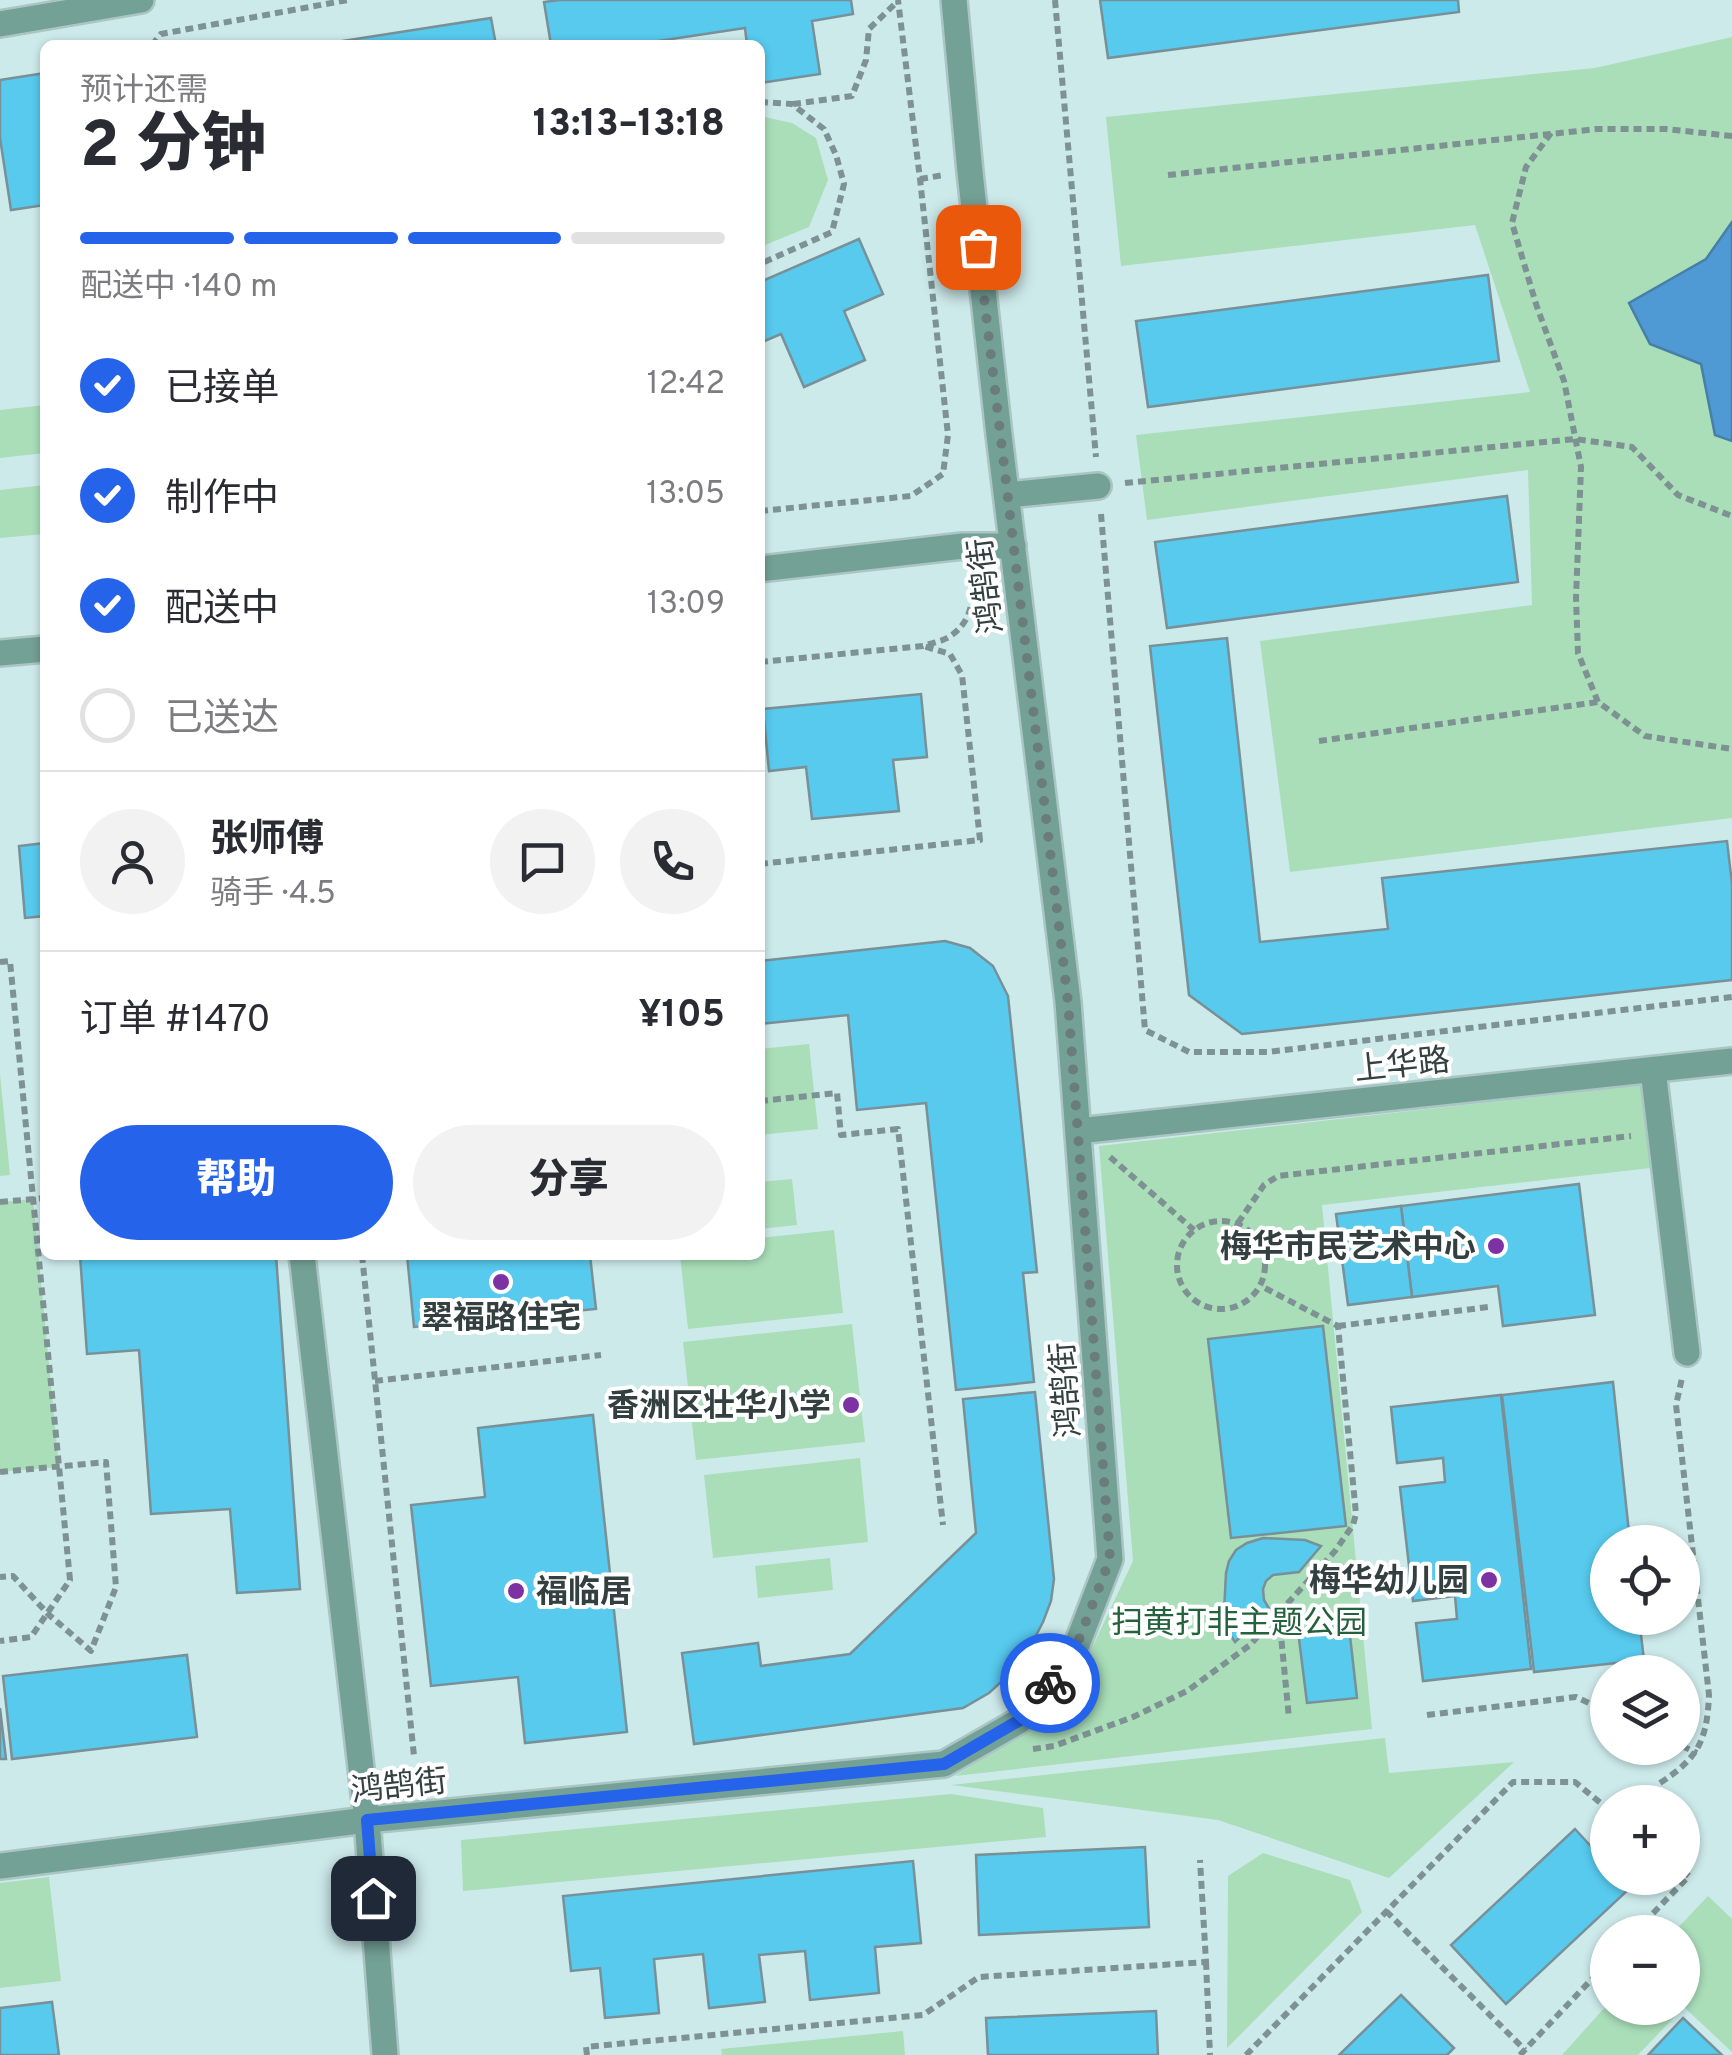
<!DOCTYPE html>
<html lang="zh">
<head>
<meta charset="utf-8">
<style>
  body { margin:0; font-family:Overpass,"Noto Sans SC",sans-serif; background:#f2f2f3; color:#2b2b33; height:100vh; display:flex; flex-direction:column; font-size:38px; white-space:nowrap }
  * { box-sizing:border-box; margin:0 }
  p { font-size:32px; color:#7c7c81 }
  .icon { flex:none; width:55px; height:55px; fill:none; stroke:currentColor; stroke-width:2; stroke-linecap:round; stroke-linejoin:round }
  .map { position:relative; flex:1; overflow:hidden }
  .drawer { position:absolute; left:40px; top:40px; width:725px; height:1220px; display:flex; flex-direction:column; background:#fff; border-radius:15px; box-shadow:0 2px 8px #0004 }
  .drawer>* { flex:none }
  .buttons { position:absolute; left:1590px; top:1525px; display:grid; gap:20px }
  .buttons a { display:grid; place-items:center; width:110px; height:110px; border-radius:50%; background:#fff; box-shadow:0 2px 8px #0004; font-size:50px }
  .pin { position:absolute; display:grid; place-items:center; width:85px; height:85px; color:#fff; margin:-42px; border-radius:20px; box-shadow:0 5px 15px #0006 }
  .courier { position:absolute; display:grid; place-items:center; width:100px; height:100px; margin:-50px; border:8px solid #2563eb; border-radius:50%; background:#fff; color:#222; box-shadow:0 2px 12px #0007 }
  .head em { font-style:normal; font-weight:800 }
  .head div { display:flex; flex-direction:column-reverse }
  .head { display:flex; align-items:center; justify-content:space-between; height:170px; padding:0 40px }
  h1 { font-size:65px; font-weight:800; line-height:75px }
  .bar { display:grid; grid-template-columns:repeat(4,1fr); gap:15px 10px; align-content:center; height:120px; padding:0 40px }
  .bar i { height:12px; border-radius:8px; background:#e1e1e2 }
  .bar .on { background:#2563eb }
  .bar p { grid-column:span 4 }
  .line { display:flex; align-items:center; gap:25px; padding:0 40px; border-top:2px solid #e1e1e2 }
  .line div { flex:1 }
  .round { display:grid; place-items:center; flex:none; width:105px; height:105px; border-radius:52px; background:#f2f2f3 }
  ol { padding:0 40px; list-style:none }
  li { display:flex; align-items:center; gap:30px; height:110px }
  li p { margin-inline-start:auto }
  li .icon { padding:10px; border-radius:50%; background:#2563eb; color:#fff; stroke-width:4 }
  li:last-child { color:#7c7c81 }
  li i { width:55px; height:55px; border:5px solid #e1e1e2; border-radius:50% }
  .button { display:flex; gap:20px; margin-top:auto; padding:20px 40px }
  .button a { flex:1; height:115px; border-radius:60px; background:#2563eb; color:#fff; font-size:40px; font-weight:800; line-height:115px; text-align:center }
  .button a+a { background:#f2f2f3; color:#2b2b33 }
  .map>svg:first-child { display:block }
  .green { fill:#a9deb9 }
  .water { fill:#4f9ad4; stroke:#477fa8; stroke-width:2.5 }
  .building { fill:#57caee; stroke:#789098; stroke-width:2.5 }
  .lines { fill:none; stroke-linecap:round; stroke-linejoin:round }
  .minor-casing { stroke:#abc5c5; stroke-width:30 }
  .path { stroke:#7e9293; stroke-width:6; stroke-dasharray:8 5; stroke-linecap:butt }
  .minor { stroke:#74a195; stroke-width:25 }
  .done { stroke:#6a7c7c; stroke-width:10; stroke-dasharray:0 18 }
  .route { stroke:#2563eb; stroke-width:12 }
  .poi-dot { fill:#7d32a4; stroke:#fff; stroke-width:4 }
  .labels { text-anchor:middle; stroke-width:8; stroke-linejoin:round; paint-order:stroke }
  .street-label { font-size:32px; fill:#344040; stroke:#fff }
  .poi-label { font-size:32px; font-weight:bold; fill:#344040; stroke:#fff; text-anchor:end }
  .park-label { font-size:32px; fill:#24613d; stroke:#fff }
</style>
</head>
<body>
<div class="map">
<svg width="1732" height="2055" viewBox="0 0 1732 2055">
  <rect width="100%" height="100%" fill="#cdeaeb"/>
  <g class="green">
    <polygon points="1732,37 1732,818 1290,872 1260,641 1532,605 1528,470 1147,520 1136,435 1530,392 1475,225 1121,266 1106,117 1595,68"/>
    <polygon points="760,116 792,123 816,138 828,180 809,227 760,247"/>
    <polygon points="45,405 45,453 0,458 0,410"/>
    <polygon points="45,485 45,534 0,538 0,490"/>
    <polygon points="809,1044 818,1129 760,1135 760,1049"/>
    <polygon points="0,1074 10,1175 0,1176"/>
    <polygon points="1643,1085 1651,1168 1322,1205 1372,1729 955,1776 1031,1727 1090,1652 1133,1561 1099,1146"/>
    <polygon points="792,1179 797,1225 760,1229 760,1182"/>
    <polygon points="33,1199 59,1467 0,1472 0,1202"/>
    <polygon points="834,1230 843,1313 688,1329 680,1255 760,1255 760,1238"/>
    <polygon points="852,1324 865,1442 696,1460 683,1342"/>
    <polygon points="860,1458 868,1542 713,1558 704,1475"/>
    <polygon points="830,1558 833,1590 758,1598 755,1566"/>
    <polygon points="1385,1738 1389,1773 1514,1762 1389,1878 1218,1820 951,1785"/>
    <polygon points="951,1794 1043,1808 1046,1837 463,1891 461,1840"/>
    <polygon points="1263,1853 1350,1880 1362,1912 1227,2048 1228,1876"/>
    <polygon points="49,1877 61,1981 0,1988 0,1883"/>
    <polygon points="1708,1896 1732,1919 1732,2052 1684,2007 1638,2055 1562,2055 1607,2005 1608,2008 1682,2008 1682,1932 1674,1932"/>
    <polygon points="903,2031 905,2055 722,2055 721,2049"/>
  </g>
  <polygon class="water" points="1732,222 1732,441 1715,435 1701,364 1650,344 1629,303 1706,259"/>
  <g class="building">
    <polygon points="559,0 851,0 853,14 812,21 820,74 760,83 760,45 747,45 745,28 658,41 658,45 551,45 544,2"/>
    <polygon points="1100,0 1458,0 1459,12 1108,58"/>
    <polygon points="491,18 496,45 317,45"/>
    <polygon points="45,73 45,205 11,210 0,138 0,80"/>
    <polygon points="859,239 883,294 844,311 865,360 804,387 781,334 760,343 760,282"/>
    <polygon points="1488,275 1499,361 1148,407 1136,321"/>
    <polygon points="1507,496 1518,582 1167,628 1155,542"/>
    <polygon points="1227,638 1260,942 1388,929 1382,878 1727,841 1732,884 1732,980 1242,1034 1189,995 1150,646"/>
    <polygon points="921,694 927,757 893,760 899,811 812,819 806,767 769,771 763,709"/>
    <polygon points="45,843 45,916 25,918 19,846"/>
    <polygon points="945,941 970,948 993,966 1008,996 1037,1272 1023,1273 1034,1382 956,1390 926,1103 857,1110 848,1015 760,1024 760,961"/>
    <polygon points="1579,1184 1595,1315 1503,1326 1498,1286 1412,1297 1401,1206"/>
    <polygon points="1401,1206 1412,1297 1348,1305 1336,1214"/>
    <polygon points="80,1255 276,1255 300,1589 237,1593 230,1509 151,1514 139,1350 87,1354"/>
    <polygon points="407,1255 590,1255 596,1309 414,1327"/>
    <polygon points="1323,1326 1346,1526 1231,1538 1208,1339"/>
    <polygon points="1613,1382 1630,1542 1608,1542 1608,1618 1639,1618 1644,1660 1534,1672 1502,1395"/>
    <polygon points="1035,1392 1054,1579 1051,1601 1043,1622 1030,1647 1011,1673 989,1693 963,1708 694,1744 682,1653 758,1643 761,1666 850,1654 976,1533 963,1399"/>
    <polygon points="1501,1395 1531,1669 1423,1681 1416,1623 1457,1619 1455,1596 1413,1601 1400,1487 1445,1482 1443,1458 1397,1463 1391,1407"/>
    <polygon points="593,1415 627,1732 525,1743 518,1677 431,1686 411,1505 485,1497 478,1428"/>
    <polygon points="1263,1538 1305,1540 1321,1546 1299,1572 1273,1575 1266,1581 1263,1589 1264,1600 1270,1610 1235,1642 1231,1636 1224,1612 1226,1573 1229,1561 1236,1550 1247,1543"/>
    <polygon points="1348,1618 1357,1698 1307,1703 1299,1639 1313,1622"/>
    <polygon points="187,1655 197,1737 12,1759 3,1676"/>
    <polygon points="0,1708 6,1759 0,1759"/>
    <polygon points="1575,1829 1608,1865 1608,1878 1620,1878 1630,1888 1506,2004 1451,1945"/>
    <polygon points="1145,1847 1149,1927 979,1935 976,1855"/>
    <polygon points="913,1861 921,1943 875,1947 879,1993 810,2000 805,1951 759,1955 765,2002 709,2008 703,1954 654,1959 659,2013 605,2018 600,1968 571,1971 563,1896"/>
    <polygon points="1401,1995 1454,2048 1447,2055 1339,2055"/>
    <polygon points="52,2002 59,2055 0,2055 0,2008"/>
    <polygon points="1156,2011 1158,2055 988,2055 986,2018"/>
    <polygon points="1683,2018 1722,2055 1648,2055"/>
  </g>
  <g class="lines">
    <defs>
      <g id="minor">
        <polyline points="0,24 141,0"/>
        <polyline points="1007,495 1098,486"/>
        <polyline points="760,569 963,546 1013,546"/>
        <polyline points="0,653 45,649"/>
        <polyline points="1653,1070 1687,1353"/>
        <polyline points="1078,1131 1732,1061"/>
        <polyline points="302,1255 367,1820 385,2055"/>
        <polyline points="0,1866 367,1820 944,1764 1019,1721 1073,1655 1110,1559 1068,1002 999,435 970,172 954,0"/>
      </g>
    </defs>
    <use href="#minor" class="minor-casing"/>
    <g class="path">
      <polyline points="1055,0 1096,457"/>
      <polyline points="152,45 161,34 348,0"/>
      <polyline points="760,102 792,104 824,129 836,155 844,184 832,232 760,264"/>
      <polyline points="793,104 852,96 866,60 869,29 898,1"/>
      <polyline points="1551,133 1526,167 1512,223 1536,304 1564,381 1581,467 1576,598 1578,653 1598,702 1645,736 1732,749"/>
      <polyline points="1168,175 1597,129 1666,129 1732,136"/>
      <polyline points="920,179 944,175"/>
      <polyline points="1125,483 1575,439 1632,447 1678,495 1732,516"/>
      <polyline points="760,511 911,496 943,474 948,435 920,179 898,0"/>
      <polyline points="1101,514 1145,1030 1189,1052 1268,1052 1732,997"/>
      <path d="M 760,662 L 923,646 C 931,643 940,642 947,638 C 971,625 976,598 970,574"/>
      <polyline points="1319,741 1598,702"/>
      <polyline points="760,864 980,840 962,675 950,654 923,646"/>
      <polyline points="0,962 10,961 70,1580 31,1637 0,1641"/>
      <polyline points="760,1101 837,1093 841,1135 898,1129 943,1525"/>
      <polyline points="1110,1157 1194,1230"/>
      <polyline points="0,1202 45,1198"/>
      <circle cx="1221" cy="1265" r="44"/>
      <polyline points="1238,1223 1264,1185 1278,1176 1631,1136"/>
      <polyline points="362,1255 414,1756"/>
      <polyline points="1338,1326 1488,1307"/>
      <polyline points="375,1381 601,1355"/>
      <polyline points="0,1472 106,1462 116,1587 91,1651 48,1614 13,1576 0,1577"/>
      <polyline points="1279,1615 1289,1718"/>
      <polyline points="1427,1715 1576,1697 1608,1712"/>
      <polyline points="1682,1746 1697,1753"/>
      <polyline points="1033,1749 1054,1746 1133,1717 1187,1691 1250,1645 1335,1551 1353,1525 1356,1514 1338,1326 1261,1286"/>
      <path d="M 1660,1783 C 1698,1758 1707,1741 1709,1695 L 1676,1405 L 1682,1378"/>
      <polyline points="1386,1911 1525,2050"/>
      <polyline points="1635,1932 1689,1876 1682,1870"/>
      <polyline points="1206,1962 1210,2055"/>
      <polyline points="587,2055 586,2047 923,2015 979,1977 1206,1962 1200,1860"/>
      <polyline points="1246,2055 1513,1782 1575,1782 1608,1809"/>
      <polyline points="1520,2055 1608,1962"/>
    </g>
    <use href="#minor" class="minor"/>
  </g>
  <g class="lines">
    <polyline class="done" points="978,247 1068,1002 1110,1559 1073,1655 1050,1683"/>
    <polyline class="route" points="373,1898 367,1820 944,1764 1020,1720 1050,1683"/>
  </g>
  <g class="poi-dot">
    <circle cx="1496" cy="1246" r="10"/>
    <circle cx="501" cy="1282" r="10"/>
    <circle cx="851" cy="1405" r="10"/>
    <circle cx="1489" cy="1580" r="10"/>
    <circle cx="516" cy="1591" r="10"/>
  </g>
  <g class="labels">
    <g class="street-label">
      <text transform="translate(985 586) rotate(-97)" y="11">鸿鹄街</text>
      <text transform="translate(1402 1064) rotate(-6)" y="11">上华路</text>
      <text transform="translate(1065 1390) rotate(-94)" y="11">鸿鹄街</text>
      <text transform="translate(399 1785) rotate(-6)" y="11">鸿鹄街</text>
    </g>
    <g class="poi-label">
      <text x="1476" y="1257">梅华市民艺术中心</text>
      <text x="501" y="1328" text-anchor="middle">翠福路住宅</text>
      <text x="831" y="1416">香洲区壮华小学</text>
      <text x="1469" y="1591">梅华幼儿园</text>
      <text x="536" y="1602" text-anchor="start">福临居</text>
    </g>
    <g class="park-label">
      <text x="1239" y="1633">扫黄打非主题公园</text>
    </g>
  </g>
</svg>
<div class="buttons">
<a><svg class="icon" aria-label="locate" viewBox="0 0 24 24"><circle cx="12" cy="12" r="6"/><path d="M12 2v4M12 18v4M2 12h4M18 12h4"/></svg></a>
<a><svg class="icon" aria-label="layers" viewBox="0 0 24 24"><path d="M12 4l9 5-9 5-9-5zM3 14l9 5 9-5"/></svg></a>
<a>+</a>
<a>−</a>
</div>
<div class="pin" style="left:978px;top:247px;background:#ea580c"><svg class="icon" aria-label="bag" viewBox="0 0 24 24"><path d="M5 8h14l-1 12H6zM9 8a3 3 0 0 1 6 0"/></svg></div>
<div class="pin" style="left:373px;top:1898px;background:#1f2937"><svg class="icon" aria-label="home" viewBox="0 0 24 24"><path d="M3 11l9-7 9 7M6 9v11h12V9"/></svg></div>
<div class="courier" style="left:1050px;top:1683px"><svg class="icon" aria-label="bike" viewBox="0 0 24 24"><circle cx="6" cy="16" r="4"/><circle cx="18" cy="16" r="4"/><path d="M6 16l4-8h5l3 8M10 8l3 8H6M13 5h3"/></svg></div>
<section class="drawer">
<div class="head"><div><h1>2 分钟</h1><p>预计还需</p></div><em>13:13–13:18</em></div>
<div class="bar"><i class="on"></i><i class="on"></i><i class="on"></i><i></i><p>配送中 · 140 m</p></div>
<ol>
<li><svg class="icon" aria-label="check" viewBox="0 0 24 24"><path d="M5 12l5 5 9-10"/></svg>已接单<p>12:42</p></li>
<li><svg class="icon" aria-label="check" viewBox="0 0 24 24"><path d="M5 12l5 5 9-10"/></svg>制作中<p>13:05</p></li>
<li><svg class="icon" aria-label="check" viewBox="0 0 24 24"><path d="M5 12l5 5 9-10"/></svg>配送中<p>13:09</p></li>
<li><i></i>已送达</li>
</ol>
<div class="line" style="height:180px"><a class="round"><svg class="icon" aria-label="person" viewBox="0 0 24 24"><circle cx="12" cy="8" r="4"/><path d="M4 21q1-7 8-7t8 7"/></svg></a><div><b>张师傅</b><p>骑手 · 4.5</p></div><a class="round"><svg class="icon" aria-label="chat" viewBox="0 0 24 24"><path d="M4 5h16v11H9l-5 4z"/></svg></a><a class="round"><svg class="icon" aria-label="phone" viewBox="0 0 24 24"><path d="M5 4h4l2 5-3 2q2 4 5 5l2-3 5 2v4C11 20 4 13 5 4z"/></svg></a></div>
<div class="line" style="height:130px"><div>订单 #1470</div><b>¥105</b></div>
<div class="button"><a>帮助</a><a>分享</a></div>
</section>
</div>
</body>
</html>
